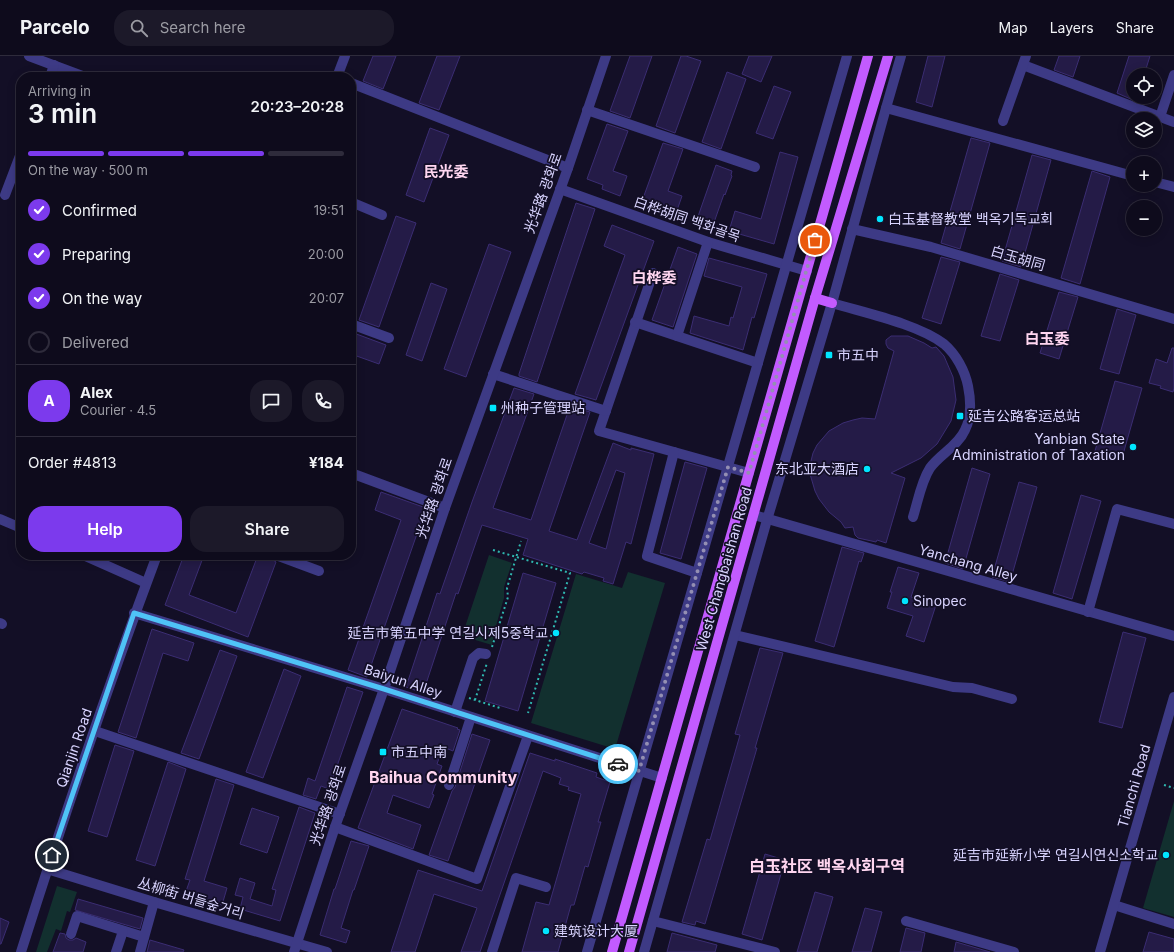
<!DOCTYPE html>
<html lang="en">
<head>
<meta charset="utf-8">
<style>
  body { margin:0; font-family:Inter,"Noto Sans SC","Noto Sans KR",sans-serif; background:#1c1929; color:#f1f3f6; height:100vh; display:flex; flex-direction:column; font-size:15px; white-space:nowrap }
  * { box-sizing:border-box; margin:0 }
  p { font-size:13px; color:#9b9ba3 }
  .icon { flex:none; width:22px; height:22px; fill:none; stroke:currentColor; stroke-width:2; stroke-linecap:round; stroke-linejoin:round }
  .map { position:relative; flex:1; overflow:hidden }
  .panel { position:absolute; left:16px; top:16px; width:340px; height:488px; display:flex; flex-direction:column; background:#0e0b1c; border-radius:16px; box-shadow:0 2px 10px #0003,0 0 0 1px #2e2b3b }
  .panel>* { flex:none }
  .tools { position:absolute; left:1126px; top:12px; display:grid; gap:8px }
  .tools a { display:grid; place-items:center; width:36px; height:36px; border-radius:50%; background:#0e0b1c; box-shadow:0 2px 10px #0003,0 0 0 1px #2e2b3b; font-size:20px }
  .pin { position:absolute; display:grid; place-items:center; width:34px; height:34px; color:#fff; margin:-17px; border:2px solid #fff; border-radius:50%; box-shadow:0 1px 4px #0007 }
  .courier { position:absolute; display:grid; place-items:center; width:40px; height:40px; margin:-20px; border:3px solid #4fc3f7; border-radius:50%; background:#fff; color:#222; box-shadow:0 1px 5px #0007 }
  .summary em { font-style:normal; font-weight:600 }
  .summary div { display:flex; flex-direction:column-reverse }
  .summary { display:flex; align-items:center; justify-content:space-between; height:68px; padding:0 12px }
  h1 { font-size:26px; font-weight:600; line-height:30px }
  .bar { display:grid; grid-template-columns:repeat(4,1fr); gap:6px 4px; align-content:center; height:48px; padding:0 12px }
  .bar i { height:5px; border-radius:3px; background:#2e2b3b }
  .bar .active { background:#7c3aed }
  .bar p { grid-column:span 4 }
  .line { display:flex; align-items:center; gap:10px; padding:0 12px; border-top:1px solid #2e2b3b }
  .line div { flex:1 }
  .round { display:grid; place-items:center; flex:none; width:42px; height:42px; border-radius:16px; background:#1c1929 }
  ol { padding:0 12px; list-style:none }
  li { display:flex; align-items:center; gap:12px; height:44px }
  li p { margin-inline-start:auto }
  li .icon { padding:4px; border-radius:50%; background:#7c3aed; color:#fff; stroke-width:4 }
  li:last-child { color:#9b9ba3 }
  li i { width:22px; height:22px; border:2px solid #2e2b3b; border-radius:50% }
  .action { display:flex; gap:8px; margin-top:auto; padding:8px 12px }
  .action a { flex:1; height:46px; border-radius:16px; background:#7c3aed; color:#fff; font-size:16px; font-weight:600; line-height:46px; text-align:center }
  .action a+a { background:#1c1929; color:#f1f3f6 }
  header { display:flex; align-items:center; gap:24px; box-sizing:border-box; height:56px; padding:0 20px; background:#0e0b1c; border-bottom:1px solid #2e2b3b }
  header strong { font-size:19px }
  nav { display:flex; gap:22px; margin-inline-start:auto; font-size:14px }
  .search { width:280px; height:36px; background:#1c1929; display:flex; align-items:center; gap:10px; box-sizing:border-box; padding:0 14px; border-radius:16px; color:#9b9ba3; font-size:15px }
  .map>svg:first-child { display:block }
  .green { fill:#12302f }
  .building { fill:#241b47; stroke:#3b2d73; fill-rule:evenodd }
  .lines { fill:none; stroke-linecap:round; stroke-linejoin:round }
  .path { stroke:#2fb8b0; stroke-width:2; stroke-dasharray:2 3; stroke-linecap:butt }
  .minor { stroke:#3d3a85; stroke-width:10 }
  .major { stroke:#c25bff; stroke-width:10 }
  .done { stroke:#948fb3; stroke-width:4; stroke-dasharray:0 7.2 }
  .route { stroke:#4fc3f7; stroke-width:5 }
  .poi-dot { fill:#00e5ff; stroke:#130f26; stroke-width:1.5 }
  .labels { text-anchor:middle; stroke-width:3.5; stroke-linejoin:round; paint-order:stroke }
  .street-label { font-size:14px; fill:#d9d4ff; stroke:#130f26 }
  .poi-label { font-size:14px; fill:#d9d4ff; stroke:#130f26; text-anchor:start }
  .neighbourhood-label { font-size:15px; font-weight:bold; fill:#ffd6f0; stroke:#130f26 }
  .quarter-label { font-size:16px; font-weight:bold; fill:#ffd6f0; stroke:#130f26 }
</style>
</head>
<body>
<header>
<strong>Parcelo</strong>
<div class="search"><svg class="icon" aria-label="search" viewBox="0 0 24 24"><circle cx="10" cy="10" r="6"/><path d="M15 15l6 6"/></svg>Search here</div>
<nav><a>Map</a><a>Layers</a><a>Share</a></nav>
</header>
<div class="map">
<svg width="1174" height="896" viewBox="0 0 1174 896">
  <rect width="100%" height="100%" fill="#130f26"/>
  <g class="green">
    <polygon points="489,499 512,507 504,531 504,542 496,570 492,589 462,580"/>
    <polygon points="628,516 665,527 615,693 531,667 576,518 622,532"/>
    <polygon points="1174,745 1174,861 1143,852"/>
    <polygon points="57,830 77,836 70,856 67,855 61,875 56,873 47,896 36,896"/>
  </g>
  <g class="building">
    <polygon points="373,0 396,0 383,33 363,25"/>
    <polygon points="437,0 460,0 439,54 419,47"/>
    <polygon points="630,0 652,0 630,62 610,55"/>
    <polygon points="681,0 686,0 701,5 675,77 656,70"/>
    <polygon points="749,0 772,0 761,26 742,18"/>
    <polygon points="928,0 945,0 932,51 916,46"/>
    <polygon points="1059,0 1080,0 1073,21 1054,14"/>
    <polygon points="1129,0 1150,0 1144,19 1133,19 1133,44 1117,37"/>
    <polygon points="727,16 746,23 721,93 702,86"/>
    <polygon points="774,30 791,36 773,83 756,77"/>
    <polygon points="607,68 628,75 613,115 627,120 620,140 602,133 603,129 587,123"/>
    <polygon points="430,72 449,79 424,146 406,139"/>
    <polygon points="971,82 990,87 960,193 941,187"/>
    <polygon points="663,87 683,93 668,135 682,140 675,160 641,148"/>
    <polygon points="780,96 798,101 774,188 729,175 735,155 761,163"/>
    <polygon points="1032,99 1051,104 1021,211 1002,205"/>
    <polygon points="716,109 732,115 731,119 732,120 725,139 724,138 711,175 695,169"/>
    <polygon points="1092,115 1110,121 1080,228 1061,222"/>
    <polygon points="576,147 595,153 537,326 519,320 519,318"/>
    <polygon points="396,160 416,167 379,271 359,264"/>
    <polygon points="612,169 654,185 596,344 575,338 625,199 604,190"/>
    <polygon points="489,188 511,196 466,321 444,313"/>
    <polygon points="678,191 697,198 673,271 652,264"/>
    <polygon points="941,201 960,206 941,268 922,262"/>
    <polygon points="709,202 767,218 754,262 752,261 743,294 690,277 694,260 729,270 731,261 733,262 742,231 704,220"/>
    <polygon points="1000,218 1019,224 1000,285 981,280"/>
    <polygon points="431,227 447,233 422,305 406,299"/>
    <polygon points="1059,236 1078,241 1059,303 1040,297"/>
    <polygon points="1117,253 1136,259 1119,318 1100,313"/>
    <polygon points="351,276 386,289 379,308 351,298"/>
    <polygon points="891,280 908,280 924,287 932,292 936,291 944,300 953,321 956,344 951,365 937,388 921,402 891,417 905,422 886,487 877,484 876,486 858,482 855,479 853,471 845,472 841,466 829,456 819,443 815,435 810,418 810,409 813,397 817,389 829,375 843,367 853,364 862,362 875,363 894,295 888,292 886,288 886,284"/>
    <polygon points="1172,292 1174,292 1174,332 1173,336 1160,332 1161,330 1149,327 1156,303 1167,307"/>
    <polygon points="1115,325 1142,332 1122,402 1095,395"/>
    <path d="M 514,332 L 534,338 L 493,452 L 531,464 L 570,350 L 590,356 L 549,475 L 577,484 L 613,387 L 631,394 L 631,392 L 654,398 L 631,488 L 626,486 L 613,528 L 603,525 L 604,522 L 584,516 L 582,518 L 523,499 L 528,483 L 482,469 L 458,538 L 456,537 L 423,637 L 406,631 L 437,537 L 440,538 L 472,446 ZM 616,414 L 625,417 L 606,493 L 589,487 Z"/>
    <polygon points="685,406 707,412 681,503 660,497"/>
    <polygon points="972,412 990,418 963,513 945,507"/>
    <polygon points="1019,426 1037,431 1010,526 992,521"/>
    <polygon points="381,436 426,452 367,621 348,614 401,464 375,454"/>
    <polygon points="1081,439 1101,445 1072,543 1053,537"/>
    <polygon points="842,491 864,497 861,506 859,505 834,591 815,585"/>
    <polygon points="184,499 204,499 189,539 236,557 258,499 263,499 270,502 276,506 248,581 165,549"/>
    <polygon points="898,511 919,517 911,541 936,549 924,586 906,580 913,560 887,552 892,536 890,536"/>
    <polygon points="523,517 556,527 518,655 485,645"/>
    <polygon points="152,573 194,587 188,605 163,597 136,682 118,676"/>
    <polygon points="1123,576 1146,582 1122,672 1099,666"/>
    <polygon points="760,592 783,597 755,692 757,692 705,868 696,865 695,869 682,866 707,783 710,784 740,679 735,678"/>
    <polygon points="220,594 237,600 199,703 181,697"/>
    <polygon points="284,613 301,620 263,722 246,716"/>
    <polygon points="347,631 363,636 329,733 321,730 316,743 303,739 308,722 315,725"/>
    <polygon points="402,653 458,672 457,673 460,674 453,695 443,691 437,708 442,710 432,738 434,739 429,752 393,739 387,757 421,769 413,793 358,772"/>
    <polygon points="472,678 490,684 448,805 429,799 452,735 455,731"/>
    <polygon points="115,689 134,695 107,781 88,775"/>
    <polygon points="530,697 555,705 555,703 597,717 596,721 610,726 598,766 601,766 588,811 585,810 574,849 571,849 558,896 522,896 536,846 549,849 581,738 568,734 569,731 559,728 561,722 543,715 480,896 461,896 477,852 434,838 415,896 391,896 418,814 482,835"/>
    <polygon points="168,706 186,713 155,810 136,804"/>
    <polygon points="216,723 234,729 204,825 227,832 222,849 185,838 190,824 185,823"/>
    <polygon points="299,751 315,757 280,865 240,853 243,841 235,839 240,822 255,827 250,843 272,850 276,834 272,833"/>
    <polygon points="252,752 279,761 267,797 240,788"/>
    <polygon points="351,785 369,790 354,834 353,834 341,872 350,875 346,887 320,879 334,833 335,833"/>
    <polygon points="765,798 785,804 762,884 742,878"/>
    <polygon points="815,836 833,841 817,896 797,896"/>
    <polygon points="78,843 143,862 140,873 75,854"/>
    <polygon points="865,852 882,856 871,896 852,896"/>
    <polygon points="0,862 9,866 1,888 0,888"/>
    <polygon points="906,872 925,877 921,896 900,896"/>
    <polygon points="1149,876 1174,883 1174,896 1143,896"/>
    <polygon points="60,877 65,878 66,882 69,884 73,884 76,882 86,886 83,896 53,896"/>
    <polygon points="672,877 717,889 715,896 667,896"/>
    <polygon points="150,884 184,894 183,896 147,896"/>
    <polygon points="956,886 990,896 954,896"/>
  </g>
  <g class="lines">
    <g class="path">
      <polyline points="493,494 570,517 528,657"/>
      <polyline points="496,577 504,580"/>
      <polyline points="492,591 508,541 507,532 521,485"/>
      <polyline points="469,642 500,652"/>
      <polyline points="475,644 487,607"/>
      <polyline points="1164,729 1174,732"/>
    </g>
    <g class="minor">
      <polyline points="29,0 85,21"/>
      <polyline points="1023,9 1174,66"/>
      <polyline points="50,21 54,9"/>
      <polyline points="337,21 345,0"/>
      <polyline points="351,27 568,112"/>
      <polyline points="886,52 1133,120"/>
      <polyline points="587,54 755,111"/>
      <polyline points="1160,61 1174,19"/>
      <polyline points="1003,65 1026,0"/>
      <polyline points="1155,126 1174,131"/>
      <polyline points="560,133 708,186 807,215"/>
      <polyline points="5,139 21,97"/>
      <polyline points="351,146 382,159"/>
      <polyline points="852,173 931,191 1174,263"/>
      <polyline points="653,217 599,375 749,417"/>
      <path d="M 832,247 C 865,257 918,268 944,288 C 956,298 965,315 968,330 C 971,345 972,360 965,374 C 958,390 940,398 930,412 C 921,426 918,445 913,461"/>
      <polyline points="635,266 758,307"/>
      <polyline points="351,268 389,282"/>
      <polyline points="677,280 708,186"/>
      <polyline points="493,318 606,355"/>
      <polyline points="674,396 647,500 697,517"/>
      <polyline points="351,417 445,452"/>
      <polyline points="754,459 1174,580"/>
      <polyline points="0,463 21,472"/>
      <polyline points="83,499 146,527"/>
      <polyline points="276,499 319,515"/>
      <polyline points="1088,556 1117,453 1174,468"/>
      <polyline points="134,557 384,633 662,722"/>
      <polyline points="0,567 2,568"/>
      <polyline points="735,579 953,631 972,632 1012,643"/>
      <polyline points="455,656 473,602 479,597 486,598"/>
      <polyline points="95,675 340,758"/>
      <polyline points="449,729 471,661"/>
      <polyline points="335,771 477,823 528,680"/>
      <polyline points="47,813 154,846 327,896"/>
      <polyline points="1114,849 1174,868"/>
      <polyline points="653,865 775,896"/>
      <polyline points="906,865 1014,896"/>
      <polyline points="71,878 77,860 144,881"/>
      <path d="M 21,896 C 63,763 108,630 157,499"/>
      <polyline points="116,896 123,875"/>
      <polyline points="140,896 154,846"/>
      <polyline points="294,896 335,771 384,633 445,452 568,112 606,0"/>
      <polyline points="492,896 516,822 546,831"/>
      <polyline points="587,896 847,0"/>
      <polyline points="644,896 767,464 832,247 886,52 901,0"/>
      <polyline points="1100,896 1174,641"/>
    </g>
    <g class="major">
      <polyline points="815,242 832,247"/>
      <polyline points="612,896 868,0"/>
      <polyline points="629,896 815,242 888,0"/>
    </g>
  </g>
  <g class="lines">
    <polyline class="done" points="618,708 639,715 728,411 749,417 815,184"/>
    <polyline class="route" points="52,799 134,557 384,633 618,708"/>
  </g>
  <g class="poi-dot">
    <circle cx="880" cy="163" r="4"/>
    <rect x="825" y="295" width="8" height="8" rx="2"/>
    <rect x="489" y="348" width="8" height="8" rx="2"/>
    <rect x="956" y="356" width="8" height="8" rx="2"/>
    <circle cx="1133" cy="391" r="4"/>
    <circle cx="867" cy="413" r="4"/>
    <circle cx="905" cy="545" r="4"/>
    <circle cx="556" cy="577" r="4"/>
    <rect x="379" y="692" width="8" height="8" rx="2"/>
    <circle cx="1166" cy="799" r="4"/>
    <circle cx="546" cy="875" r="4"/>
  </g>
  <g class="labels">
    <g class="street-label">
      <text transform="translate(543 137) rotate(-70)" y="5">光华路 광화로</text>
      <text transform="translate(687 163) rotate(19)" y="5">白桦胡同 백화골목</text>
      <text transform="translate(1018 202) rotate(16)" y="5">白玉胡同</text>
      <text transform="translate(434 442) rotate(-71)" y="5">光华路 광화로</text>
      <text transform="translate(968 507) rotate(16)" y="5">Yanchang Alley</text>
      <text transform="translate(724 513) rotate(-74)" y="5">West Changbaishan Road</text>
      <text transform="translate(403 625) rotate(18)" y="5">Baiyun Alley</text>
      <text transform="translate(74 692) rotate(-71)" y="5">Qianjin Road</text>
      <text transform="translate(1134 730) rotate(-74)" y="5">Tianchi Road</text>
      <text transform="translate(328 749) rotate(-71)" y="5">光华路 광화로</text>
      <text transform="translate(191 842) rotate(17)" y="5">丛柳街 버들숲거리</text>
    </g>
    <g class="poi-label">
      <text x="888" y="168">白玉基督教堂 백옥기독교회</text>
      <text x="837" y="304">市五中</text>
      <text x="501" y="357">州种子管理站</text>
      <text x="968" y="365">延吉公路客运总站</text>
      <text x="1125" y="388" text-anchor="end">Yanbian State<tspan x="1125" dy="16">Administration of Taxation</tspan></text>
      <text x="859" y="418" text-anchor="end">东北亚大酒店</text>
      <text x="913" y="550">Sinopec</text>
      <text x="548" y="582" text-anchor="end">延吉市第五中学 연길시제5중학교</text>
      <text x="391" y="701">市五中南</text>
      <text x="1158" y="804" text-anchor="end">延吉市延新小学 연길시연신소학교</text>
      <text x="554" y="880">建筑设计大厦</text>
    </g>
    <g class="neighbourhood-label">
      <text x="446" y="121">民光委</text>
      <text x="654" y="227">白桦委</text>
      <text x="1047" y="288">白玉委</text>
    </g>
    <g class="quarter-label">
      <text x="443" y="727">Baihua Community</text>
      <text x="827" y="816">白玉社区 백옥사회구역</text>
    </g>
  </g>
</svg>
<div class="tools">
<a><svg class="icon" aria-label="locate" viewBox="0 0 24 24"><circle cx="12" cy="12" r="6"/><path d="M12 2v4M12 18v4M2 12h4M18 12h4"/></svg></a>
<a><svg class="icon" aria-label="layers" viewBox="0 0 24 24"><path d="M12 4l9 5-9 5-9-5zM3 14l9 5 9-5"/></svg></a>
<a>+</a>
<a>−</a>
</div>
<div class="pin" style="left:815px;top:184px;background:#ea580c"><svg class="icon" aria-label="bag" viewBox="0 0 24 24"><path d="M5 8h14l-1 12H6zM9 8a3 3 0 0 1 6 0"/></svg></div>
<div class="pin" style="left:52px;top:799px;background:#1f2937"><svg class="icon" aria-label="home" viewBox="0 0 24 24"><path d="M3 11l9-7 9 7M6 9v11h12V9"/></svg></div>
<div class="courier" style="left:618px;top:708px"><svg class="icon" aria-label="car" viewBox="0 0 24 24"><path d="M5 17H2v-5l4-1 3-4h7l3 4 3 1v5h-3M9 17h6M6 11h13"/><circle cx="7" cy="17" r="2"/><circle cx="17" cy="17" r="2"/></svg></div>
<section class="panel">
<div class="summary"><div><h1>3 min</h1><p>Arriving in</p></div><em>20:23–20:28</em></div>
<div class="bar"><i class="active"></i><i class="active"></i><i class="active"></i><i></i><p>On the way · 500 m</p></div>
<ol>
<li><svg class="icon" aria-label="check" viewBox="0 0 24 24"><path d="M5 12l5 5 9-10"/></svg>Confirmed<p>19:51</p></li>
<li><svg class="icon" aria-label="check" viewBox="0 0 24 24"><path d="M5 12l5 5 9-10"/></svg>Preparing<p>20:00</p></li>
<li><svg class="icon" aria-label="check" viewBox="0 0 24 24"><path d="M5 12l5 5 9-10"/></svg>On the way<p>20:07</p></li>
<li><i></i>Delivered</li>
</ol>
<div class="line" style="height:72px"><b class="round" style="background:#7c3aed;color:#fff">A</b><div><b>Alex</b><p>Courier · 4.5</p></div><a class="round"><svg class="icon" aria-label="chat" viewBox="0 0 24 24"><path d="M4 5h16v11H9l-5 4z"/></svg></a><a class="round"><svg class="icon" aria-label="phone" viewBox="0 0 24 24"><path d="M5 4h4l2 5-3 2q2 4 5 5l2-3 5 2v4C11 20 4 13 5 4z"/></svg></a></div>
<div class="line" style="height:52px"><div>Order #4813</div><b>¥184</b></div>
<div class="action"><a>Help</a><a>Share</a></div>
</section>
</div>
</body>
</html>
